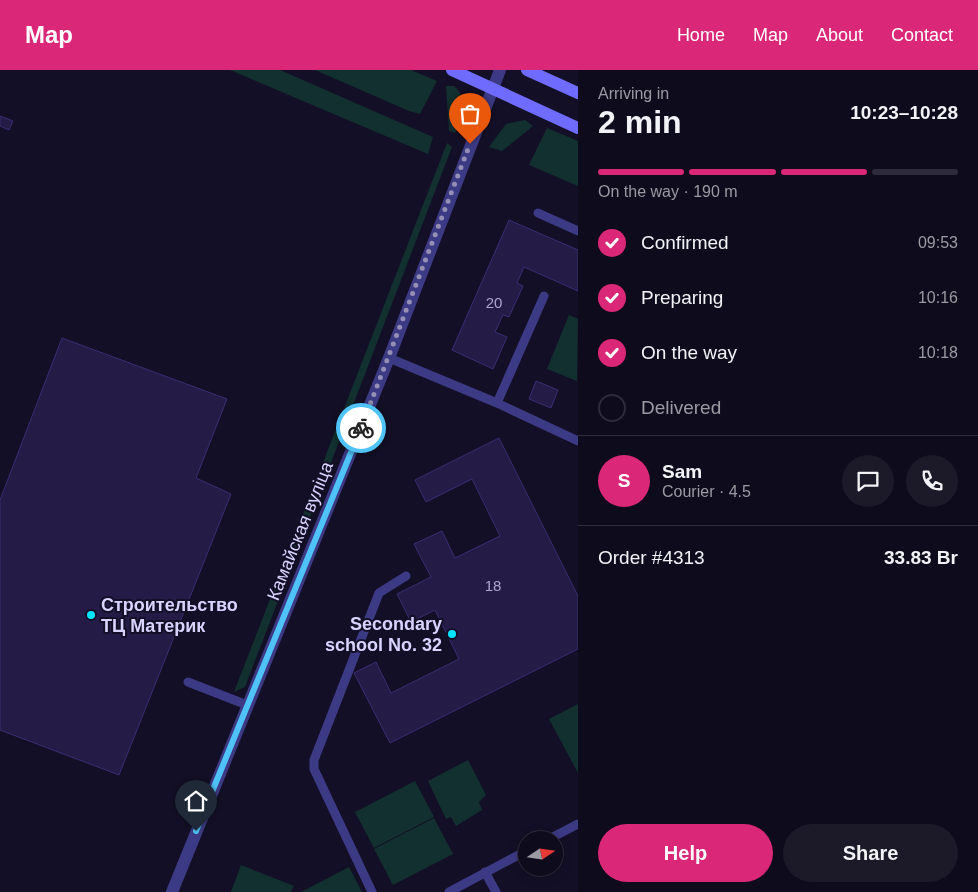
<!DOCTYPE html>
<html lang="en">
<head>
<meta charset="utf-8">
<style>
  body { margin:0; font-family:Arial,sans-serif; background:#1c1929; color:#f1f3f6; height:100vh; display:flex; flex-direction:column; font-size:19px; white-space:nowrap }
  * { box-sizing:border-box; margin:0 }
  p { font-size:16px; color:#9b9ba3 }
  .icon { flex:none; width:28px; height:28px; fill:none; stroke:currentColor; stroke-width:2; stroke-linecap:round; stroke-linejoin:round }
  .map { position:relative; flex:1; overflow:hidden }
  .side { display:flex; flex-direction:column; background:#0e0b1c; width:400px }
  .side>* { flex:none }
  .needle { width:32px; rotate:77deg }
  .tools { position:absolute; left:518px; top:761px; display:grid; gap:10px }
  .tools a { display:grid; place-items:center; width:45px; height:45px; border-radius:50%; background:#0e0b1c; box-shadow:0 2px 12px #0003,0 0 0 1px #2e2b3b; font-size:25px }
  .pin { position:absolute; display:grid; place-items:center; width:42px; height:42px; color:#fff; margin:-51px -21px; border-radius:50% 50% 50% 0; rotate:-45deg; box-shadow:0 0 5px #0007 }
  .pin .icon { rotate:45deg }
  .courier { position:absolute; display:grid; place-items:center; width:50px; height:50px; margin:-25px; border:4px solid #4fc3f7; border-radius:50%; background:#fff; color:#222; box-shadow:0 1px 6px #0007 }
  .summary em { font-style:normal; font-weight:700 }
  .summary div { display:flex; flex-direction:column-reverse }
  .summary { display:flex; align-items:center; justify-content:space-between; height:85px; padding:0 20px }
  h1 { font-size:32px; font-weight:700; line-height:38px }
  .bar { display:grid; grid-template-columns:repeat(4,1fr); gap:8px 5px; align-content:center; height:60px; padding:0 20px }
  .bar i { height:6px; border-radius:4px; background:#2e2b3b }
  .bar .selected { background:#db2777 }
  .bar p { grid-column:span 4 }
  .line { display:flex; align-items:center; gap:12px; padding:0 20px; border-top:1px solid #2e2b3b }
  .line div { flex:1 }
  .round { display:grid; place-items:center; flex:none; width:52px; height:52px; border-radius:26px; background:#1c1929 }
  ol { padding:0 20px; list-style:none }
  li { display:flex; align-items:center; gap:15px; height:55px }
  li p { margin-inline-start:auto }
  li .icon { padding:5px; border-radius:50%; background:#db2777; color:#fff; stroke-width:4 }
  li:last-child { color:#9b9ba3 }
  li i { width:28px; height:28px; border:2px solid #2e2b3b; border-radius:50% }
  .action { display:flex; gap:10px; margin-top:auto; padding:10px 20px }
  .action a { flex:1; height:58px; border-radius:30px; background:#db2777; color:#fff; font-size:20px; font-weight:700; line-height:58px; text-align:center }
  .action a+a { background:#1c1929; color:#f1f3f6 }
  header { display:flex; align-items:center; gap:30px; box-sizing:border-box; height:70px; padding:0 25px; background:#db2777; color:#fff }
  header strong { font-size:24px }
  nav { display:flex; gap:28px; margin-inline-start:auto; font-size:18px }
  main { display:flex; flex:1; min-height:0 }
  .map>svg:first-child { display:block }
  .green { fill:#12302f }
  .building { fill:#241b47; stroke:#3b2d73 }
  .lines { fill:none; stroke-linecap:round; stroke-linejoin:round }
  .service { stroke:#3d3a85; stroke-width:9 }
  .tertiary { stroke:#3d3a85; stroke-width:12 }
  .secondary { stroke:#6f6bff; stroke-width:12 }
  .done { stroke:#948fb3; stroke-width:5; stroke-dasharray:0 9 }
  .route { stroke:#4fc3f7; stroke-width:6 }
  .poi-dot { fill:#00e5ff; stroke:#130f26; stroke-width:2 }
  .labels { text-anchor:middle; stroke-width:4; stroke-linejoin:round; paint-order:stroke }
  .number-label { font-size:15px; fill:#aca6d1 }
  .street-label { font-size:18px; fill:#d9d4ff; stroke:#130f26 }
  .poi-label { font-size:18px; font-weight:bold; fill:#d9d4ff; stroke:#130f26; text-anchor:start }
</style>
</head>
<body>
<header>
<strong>Map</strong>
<nav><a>Home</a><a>Map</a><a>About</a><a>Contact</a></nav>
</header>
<main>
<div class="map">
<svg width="578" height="822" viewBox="0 0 578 822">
  <rect width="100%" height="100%" fill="#130f26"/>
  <g class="green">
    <polygon points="230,0 280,0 433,67 428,84"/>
    <polygon points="315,0 411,0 437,11 420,44 409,41"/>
    <path d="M 446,16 L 454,16 C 468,27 462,48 455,63 L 449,61 Z"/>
    <polygon points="525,50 533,56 502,81 489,77 506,54"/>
    <polygon points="547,58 578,71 578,116 529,95"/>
    <polygon points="447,73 452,77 245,617 234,622"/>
    <polygon points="569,245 578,249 577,311 547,299"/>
    <polygon points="578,634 578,703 549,649"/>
    <polygon points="468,690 486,725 479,732 482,740 456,756 451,747 446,749 428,711"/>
    <polygon points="415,711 434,747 374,778 355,742"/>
    <polygon points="434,748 453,784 393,815 374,779"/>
    <polygon points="241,795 294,816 291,822 231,822"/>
    <polygon points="349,797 362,822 301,822"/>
  </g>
  <g class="building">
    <polygon points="0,46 13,51 9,60 0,56"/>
    <polygon points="509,150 578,180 578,221 524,197 517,213 523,216 509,247 503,245 495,262 507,267 493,299 452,280"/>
    <polygon points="62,268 227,329 196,408 231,424 119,705 0,660 0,430"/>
    <polygon points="536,311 558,320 551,338 529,329"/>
    <polygon points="499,368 578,526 578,579 390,673 354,603 376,592 391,623 459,589 435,540 411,552 397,524 431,507 414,474 442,461 455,488 500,466 472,409 426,432 415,410"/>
  </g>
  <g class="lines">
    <g class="service">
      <polyline points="538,143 578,161"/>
      <polyline points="389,288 497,333 578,371"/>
      <polyline points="497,333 544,226"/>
      <polyline points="188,612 247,635"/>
      <polyline points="547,770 578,754"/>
      <polyline points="485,802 496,822"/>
      <polyline points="372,822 314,699 314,690 379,523 406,506"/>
      <polyline points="449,822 526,781"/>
    </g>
    <polyline class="tertiary" points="172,822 389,288 500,0"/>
    <g class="secondary">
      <polyline points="452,0 578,58"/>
      <polyline points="527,0 578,23"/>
    </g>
  </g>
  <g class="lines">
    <polyline class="done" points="361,358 470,74"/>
    <polyline class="route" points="196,761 361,358"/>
  </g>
  <g class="poi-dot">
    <circle cx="91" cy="545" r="5"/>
    <circle cx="452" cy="564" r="5"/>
  </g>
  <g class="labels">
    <g class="number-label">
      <text x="494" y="238">20</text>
      <text x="493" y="521">18</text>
    </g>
    <g class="street-label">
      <text transform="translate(300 461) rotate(-68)" y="6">Камайская вуліца</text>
    </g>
    <g class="poi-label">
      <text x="101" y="541">Строительство<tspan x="101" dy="21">ТЦ Материк</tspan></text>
      <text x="442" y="560" text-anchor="end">Secondary<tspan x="442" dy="21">school No. 32</tspan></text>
    </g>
  </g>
</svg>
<div class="tools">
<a><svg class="needle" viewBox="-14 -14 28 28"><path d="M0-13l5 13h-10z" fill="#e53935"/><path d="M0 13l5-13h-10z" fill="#9b9ba3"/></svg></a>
</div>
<div class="pin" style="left:470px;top:74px;background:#ea580c"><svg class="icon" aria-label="bag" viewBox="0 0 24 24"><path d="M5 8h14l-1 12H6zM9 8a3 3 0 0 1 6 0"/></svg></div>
<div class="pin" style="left:196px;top:761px;background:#1f2937"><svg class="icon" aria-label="home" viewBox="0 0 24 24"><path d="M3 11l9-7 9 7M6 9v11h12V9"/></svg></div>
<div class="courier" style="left:361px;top:358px"><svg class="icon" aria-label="bike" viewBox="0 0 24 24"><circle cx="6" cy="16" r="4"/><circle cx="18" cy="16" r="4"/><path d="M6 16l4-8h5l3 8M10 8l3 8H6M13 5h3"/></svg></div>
</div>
<section class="side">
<div class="summary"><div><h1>2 min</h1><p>Arriving in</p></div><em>10:23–10:28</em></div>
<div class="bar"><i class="selected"></i><i class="selected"></i><i class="selected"></i><i></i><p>On the way · 190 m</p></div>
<ol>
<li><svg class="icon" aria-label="check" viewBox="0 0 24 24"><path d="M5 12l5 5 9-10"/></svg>Confirmed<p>09:53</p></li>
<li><svg class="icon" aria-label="check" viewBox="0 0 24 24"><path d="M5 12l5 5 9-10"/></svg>Preparing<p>10:16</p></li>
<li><svg class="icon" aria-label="check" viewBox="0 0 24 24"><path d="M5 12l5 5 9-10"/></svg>On the way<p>10:18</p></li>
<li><i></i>Delivered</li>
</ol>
<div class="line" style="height:90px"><b class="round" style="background:#db2777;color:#fff">S</b><div><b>Sam</b><p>Courier · 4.5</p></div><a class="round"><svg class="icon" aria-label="chat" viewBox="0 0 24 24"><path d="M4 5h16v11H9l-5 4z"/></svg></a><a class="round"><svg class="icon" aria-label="phone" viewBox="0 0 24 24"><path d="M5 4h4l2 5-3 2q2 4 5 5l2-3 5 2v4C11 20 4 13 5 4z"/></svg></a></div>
<div class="line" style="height:65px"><div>Order #4313</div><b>33.83 Br</b></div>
<div class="action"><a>Help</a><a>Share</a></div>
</section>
</main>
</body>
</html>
